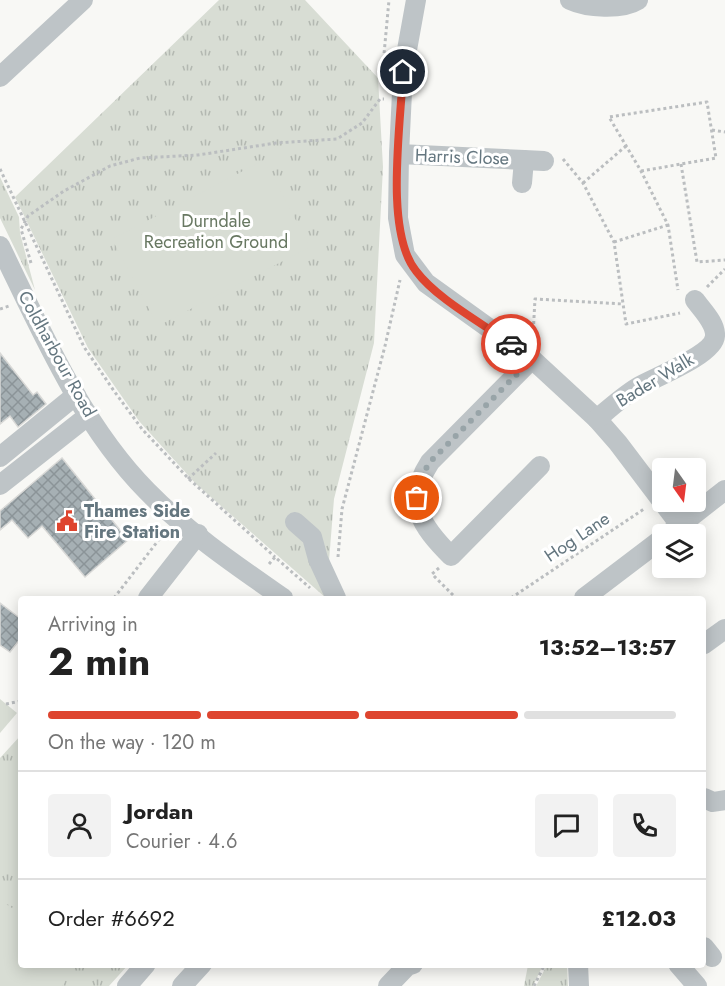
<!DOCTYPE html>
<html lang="en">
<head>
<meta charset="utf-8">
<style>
  body { margin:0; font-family:Jost,sans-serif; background:#f2f2f2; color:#222; height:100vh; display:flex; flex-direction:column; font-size:22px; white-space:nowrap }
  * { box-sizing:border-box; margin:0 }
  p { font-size:20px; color:#767676 }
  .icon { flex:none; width:33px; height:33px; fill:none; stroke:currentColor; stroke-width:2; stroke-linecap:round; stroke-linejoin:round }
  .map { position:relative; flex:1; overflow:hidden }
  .drawer { position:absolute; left:18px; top:596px; width:688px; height:372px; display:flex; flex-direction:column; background:#fff; border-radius:6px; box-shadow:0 3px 15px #0003 }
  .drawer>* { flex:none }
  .needle { width:39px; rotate:166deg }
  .fabs { position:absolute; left:652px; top:458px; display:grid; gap:12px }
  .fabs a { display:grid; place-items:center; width:54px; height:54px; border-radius:6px; background:#fff; box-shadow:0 3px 15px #0003; font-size:30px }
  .pin { position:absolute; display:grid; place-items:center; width:51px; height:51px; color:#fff; margin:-26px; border:3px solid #fff; border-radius:50%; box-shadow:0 2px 6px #0007 }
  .courier { position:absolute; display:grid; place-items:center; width:60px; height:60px; margin:-30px; border:4px solid #de452f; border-radius:50%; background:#fff; color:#222; box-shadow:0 2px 8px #0007 }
  .head em { font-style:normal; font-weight:700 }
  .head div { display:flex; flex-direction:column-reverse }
  .head { display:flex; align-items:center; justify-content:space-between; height:102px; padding:0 30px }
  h1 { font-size:39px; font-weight:700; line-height:45px }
  .bar { display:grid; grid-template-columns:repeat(4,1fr); gap:9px 6px; align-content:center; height:72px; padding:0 30px }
  .bar i { height:8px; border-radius:4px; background:#e0e0e0 }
  .bar .on { background:#de452f }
  .bar p { grid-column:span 4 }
  .line { display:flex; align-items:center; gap:15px; padding:0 30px; border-top:2px solid #e0e0e0 }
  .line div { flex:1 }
  .round { display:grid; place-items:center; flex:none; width:63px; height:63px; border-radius:6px; background:#f2f2f2 }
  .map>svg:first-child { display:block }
  .grass { fill:url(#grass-tufts) }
  .pitch { fill:#d8ddd4 }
  .building { fill:url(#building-cross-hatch); stroke:#d9d9d7; stroke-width:1.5 }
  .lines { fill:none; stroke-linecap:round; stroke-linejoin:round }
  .path { stroke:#bbbec0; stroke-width:3; stroke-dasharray:3 3; stroke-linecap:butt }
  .minor { stroke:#bec4c7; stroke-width:20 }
  .done { stroke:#98a4a8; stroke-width:6; stroke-dasharray:0 10.8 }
  .route { stroke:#de452f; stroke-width:8 }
  .labels { text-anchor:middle; stroke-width:6; stroke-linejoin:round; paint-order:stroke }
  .street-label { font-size:18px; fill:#64767f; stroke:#fff }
  .park-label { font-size:18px; fill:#687862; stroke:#fff }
  .poi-label { font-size:18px; font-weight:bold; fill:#64767f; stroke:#fff; text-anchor:start }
</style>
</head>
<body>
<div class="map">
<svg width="725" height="986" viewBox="0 0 725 986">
  <defs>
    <pattern id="grass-tufts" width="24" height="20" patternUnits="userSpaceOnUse" patternTransform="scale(1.5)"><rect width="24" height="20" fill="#d8ddd4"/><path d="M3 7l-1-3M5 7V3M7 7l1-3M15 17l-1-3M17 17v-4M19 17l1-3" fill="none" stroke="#b3b8b1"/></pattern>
    <pattern id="building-cross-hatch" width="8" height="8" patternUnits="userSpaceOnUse" patternTransform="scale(1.5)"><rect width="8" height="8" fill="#a6b0b4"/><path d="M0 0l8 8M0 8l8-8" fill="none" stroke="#8b9498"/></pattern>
  </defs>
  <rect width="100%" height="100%" fill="#f8f8f5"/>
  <g class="grass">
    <polygon points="219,0 305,0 378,78 383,167 374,343 334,499 326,598 196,484 139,421 88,348 15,197"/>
    <polygon points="0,177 19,217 20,233 35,290 0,218"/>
    <polygon points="21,735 21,964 128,965 109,986 0,986 0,758"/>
    <polygon points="528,965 543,965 533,986 524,986"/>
    <polygon points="547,965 567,965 568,986 536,986"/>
  </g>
  <g class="pitch">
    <polygon points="264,160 310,247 158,326 112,239"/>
    <polygon points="0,699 17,713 0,733"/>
    <polygon points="21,751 21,878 0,859 0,773"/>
    <polygon points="0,900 21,914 21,964 76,965 62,986 0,986"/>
  </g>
  <g class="building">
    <polygon points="0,353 33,395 37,392 46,404 18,427 10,416 0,424"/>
    <polygon points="62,458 128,540 85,577 42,526 28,538 12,520 0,530 0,511"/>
    <polygon points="0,603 21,619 21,638 10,652 0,645"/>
  </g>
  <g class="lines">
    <g class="path">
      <polyline points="383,65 389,0"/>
      <polyline points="712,130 725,132"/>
      <polyline points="563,159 583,183 614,242 626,324 680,313"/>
      <polyline points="681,164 697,262 725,260"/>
      <polyline points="0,169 84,347 114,391 142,429 188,478 275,557"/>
      <polyline points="641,171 716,158 707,102 609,117 641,171 668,225 678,290"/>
      <polyline points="583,183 626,146"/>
      <polyline points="614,242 668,225"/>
      <polyline points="31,263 21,229 28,216 64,191 110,166 140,158 198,155 276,143 337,139 362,123 380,99 384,99"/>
      <polyline points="707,287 725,269"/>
      <polyline points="0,309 9,306"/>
      <polyline points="533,336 535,299 623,304"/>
      <polyline points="188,479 216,453"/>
      <polyline points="338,557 342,509 385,346 400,280"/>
      <polyline points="269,564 275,557 310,588"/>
      <polyline points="439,568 432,574 456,598"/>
      <polyline points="114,598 164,533"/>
      <polyline points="511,598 644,509"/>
      <polyline points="6,704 21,701"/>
      <polyline points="534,986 545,964"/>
    </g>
    <g class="minor">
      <polyline points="416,0 403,72 399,154 398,218 405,255 426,283 532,359 597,419 618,443 680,525"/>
      <path d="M 570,0 C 587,8 622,10 638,0"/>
      <polyline points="0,77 83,0"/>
      <polyline points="399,154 524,160 522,183"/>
      <polyline points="524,160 544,161"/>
      <path d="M 0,246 C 41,330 81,424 147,491 C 187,532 237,566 283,598"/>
      <path d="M 532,359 L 430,462 C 404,502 421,526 451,556 L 540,466"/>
      <path d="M 597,419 C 610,408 623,396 638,387 C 653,378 714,355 715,336 C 716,323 702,310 695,300"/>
      <polyline points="0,457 76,395"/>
      <polyline points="0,485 89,415"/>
      <polyline points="295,522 312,537 318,559 336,598"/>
      <polyline points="670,533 725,490"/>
      <polyline points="148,598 198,534"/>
      <polyline points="584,598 663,538"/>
      <polyline points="704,644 725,629"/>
      <polyline points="704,798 713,802 725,800"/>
      <polyline points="704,947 712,957"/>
      <polyline points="578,964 579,986"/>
      <polyline points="678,964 697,986"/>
      <polyline points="127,986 146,964"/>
      <polyline points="182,986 202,964"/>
      <polyline points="388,986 407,966 413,964"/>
    </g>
  </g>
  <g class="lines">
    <polyline class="done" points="417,498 420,478 430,462 532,359 511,344"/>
    <path class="route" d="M 403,72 C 401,123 384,231 416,271 C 437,299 482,323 511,344"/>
  </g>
  <defs>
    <symbol id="civic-bare" viewBox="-9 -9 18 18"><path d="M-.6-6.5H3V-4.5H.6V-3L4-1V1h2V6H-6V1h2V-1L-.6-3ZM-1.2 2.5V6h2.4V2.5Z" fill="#de452f" stroke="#fff" stroke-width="2.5" paint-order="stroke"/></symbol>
  </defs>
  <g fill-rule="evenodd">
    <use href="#civic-bare" x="52" y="506" width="30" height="30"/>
  </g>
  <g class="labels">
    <g class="street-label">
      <text transform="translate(462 157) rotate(2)" y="6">Harris Close</text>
      <text transform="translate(57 354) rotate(61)" y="6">Coldharbour Road</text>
      <text transform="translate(655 380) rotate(-31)" y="6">Bader Walk</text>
      <text transform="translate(577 537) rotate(-34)" y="6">Hog Lane</text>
    </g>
    <g class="park-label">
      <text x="216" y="227">Durndale<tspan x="216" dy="21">Recreation Ground</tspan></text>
    </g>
    <g class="poi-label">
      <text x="84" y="517">Thames Side<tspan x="84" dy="21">Fire Station</tspan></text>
    </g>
  </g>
</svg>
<div class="fabs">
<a><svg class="needle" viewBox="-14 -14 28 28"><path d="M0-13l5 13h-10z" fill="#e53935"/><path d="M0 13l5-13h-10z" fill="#767676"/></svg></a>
<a><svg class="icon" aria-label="layers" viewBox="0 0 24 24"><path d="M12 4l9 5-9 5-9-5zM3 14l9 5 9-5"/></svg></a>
</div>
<div class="pin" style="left:417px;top:498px;background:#ea580c"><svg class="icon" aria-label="bag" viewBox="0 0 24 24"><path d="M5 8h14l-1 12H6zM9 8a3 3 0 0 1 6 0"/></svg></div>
<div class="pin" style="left:403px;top:72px;background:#1f2937"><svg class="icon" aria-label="home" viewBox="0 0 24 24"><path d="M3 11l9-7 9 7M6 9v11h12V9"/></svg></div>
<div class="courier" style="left:511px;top:344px"><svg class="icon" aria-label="car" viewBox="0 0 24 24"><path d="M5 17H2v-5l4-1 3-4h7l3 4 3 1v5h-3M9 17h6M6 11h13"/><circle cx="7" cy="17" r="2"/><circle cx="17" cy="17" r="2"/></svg></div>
<section class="drawer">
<div class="head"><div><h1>2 min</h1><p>Arriving in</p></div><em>13:52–13:57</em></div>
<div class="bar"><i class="on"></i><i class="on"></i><i class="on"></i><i></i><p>On the way · 120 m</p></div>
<div class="line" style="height:108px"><a class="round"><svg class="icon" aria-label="person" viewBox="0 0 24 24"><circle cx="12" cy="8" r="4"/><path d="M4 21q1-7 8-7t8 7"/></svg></a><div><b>Jordan</b><p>Courier · 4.6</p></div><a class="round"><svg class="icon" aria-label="chat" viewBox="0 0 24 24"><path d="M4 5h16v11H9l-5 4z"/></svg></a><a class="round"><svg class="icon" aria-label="phone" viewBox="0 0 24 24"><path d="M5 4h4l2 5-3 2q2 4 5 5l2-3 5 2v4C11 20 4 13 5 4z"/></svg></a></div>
<div class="line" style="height:78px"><div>Order #6692</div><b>£12.03</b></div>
</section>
</div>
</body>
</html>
